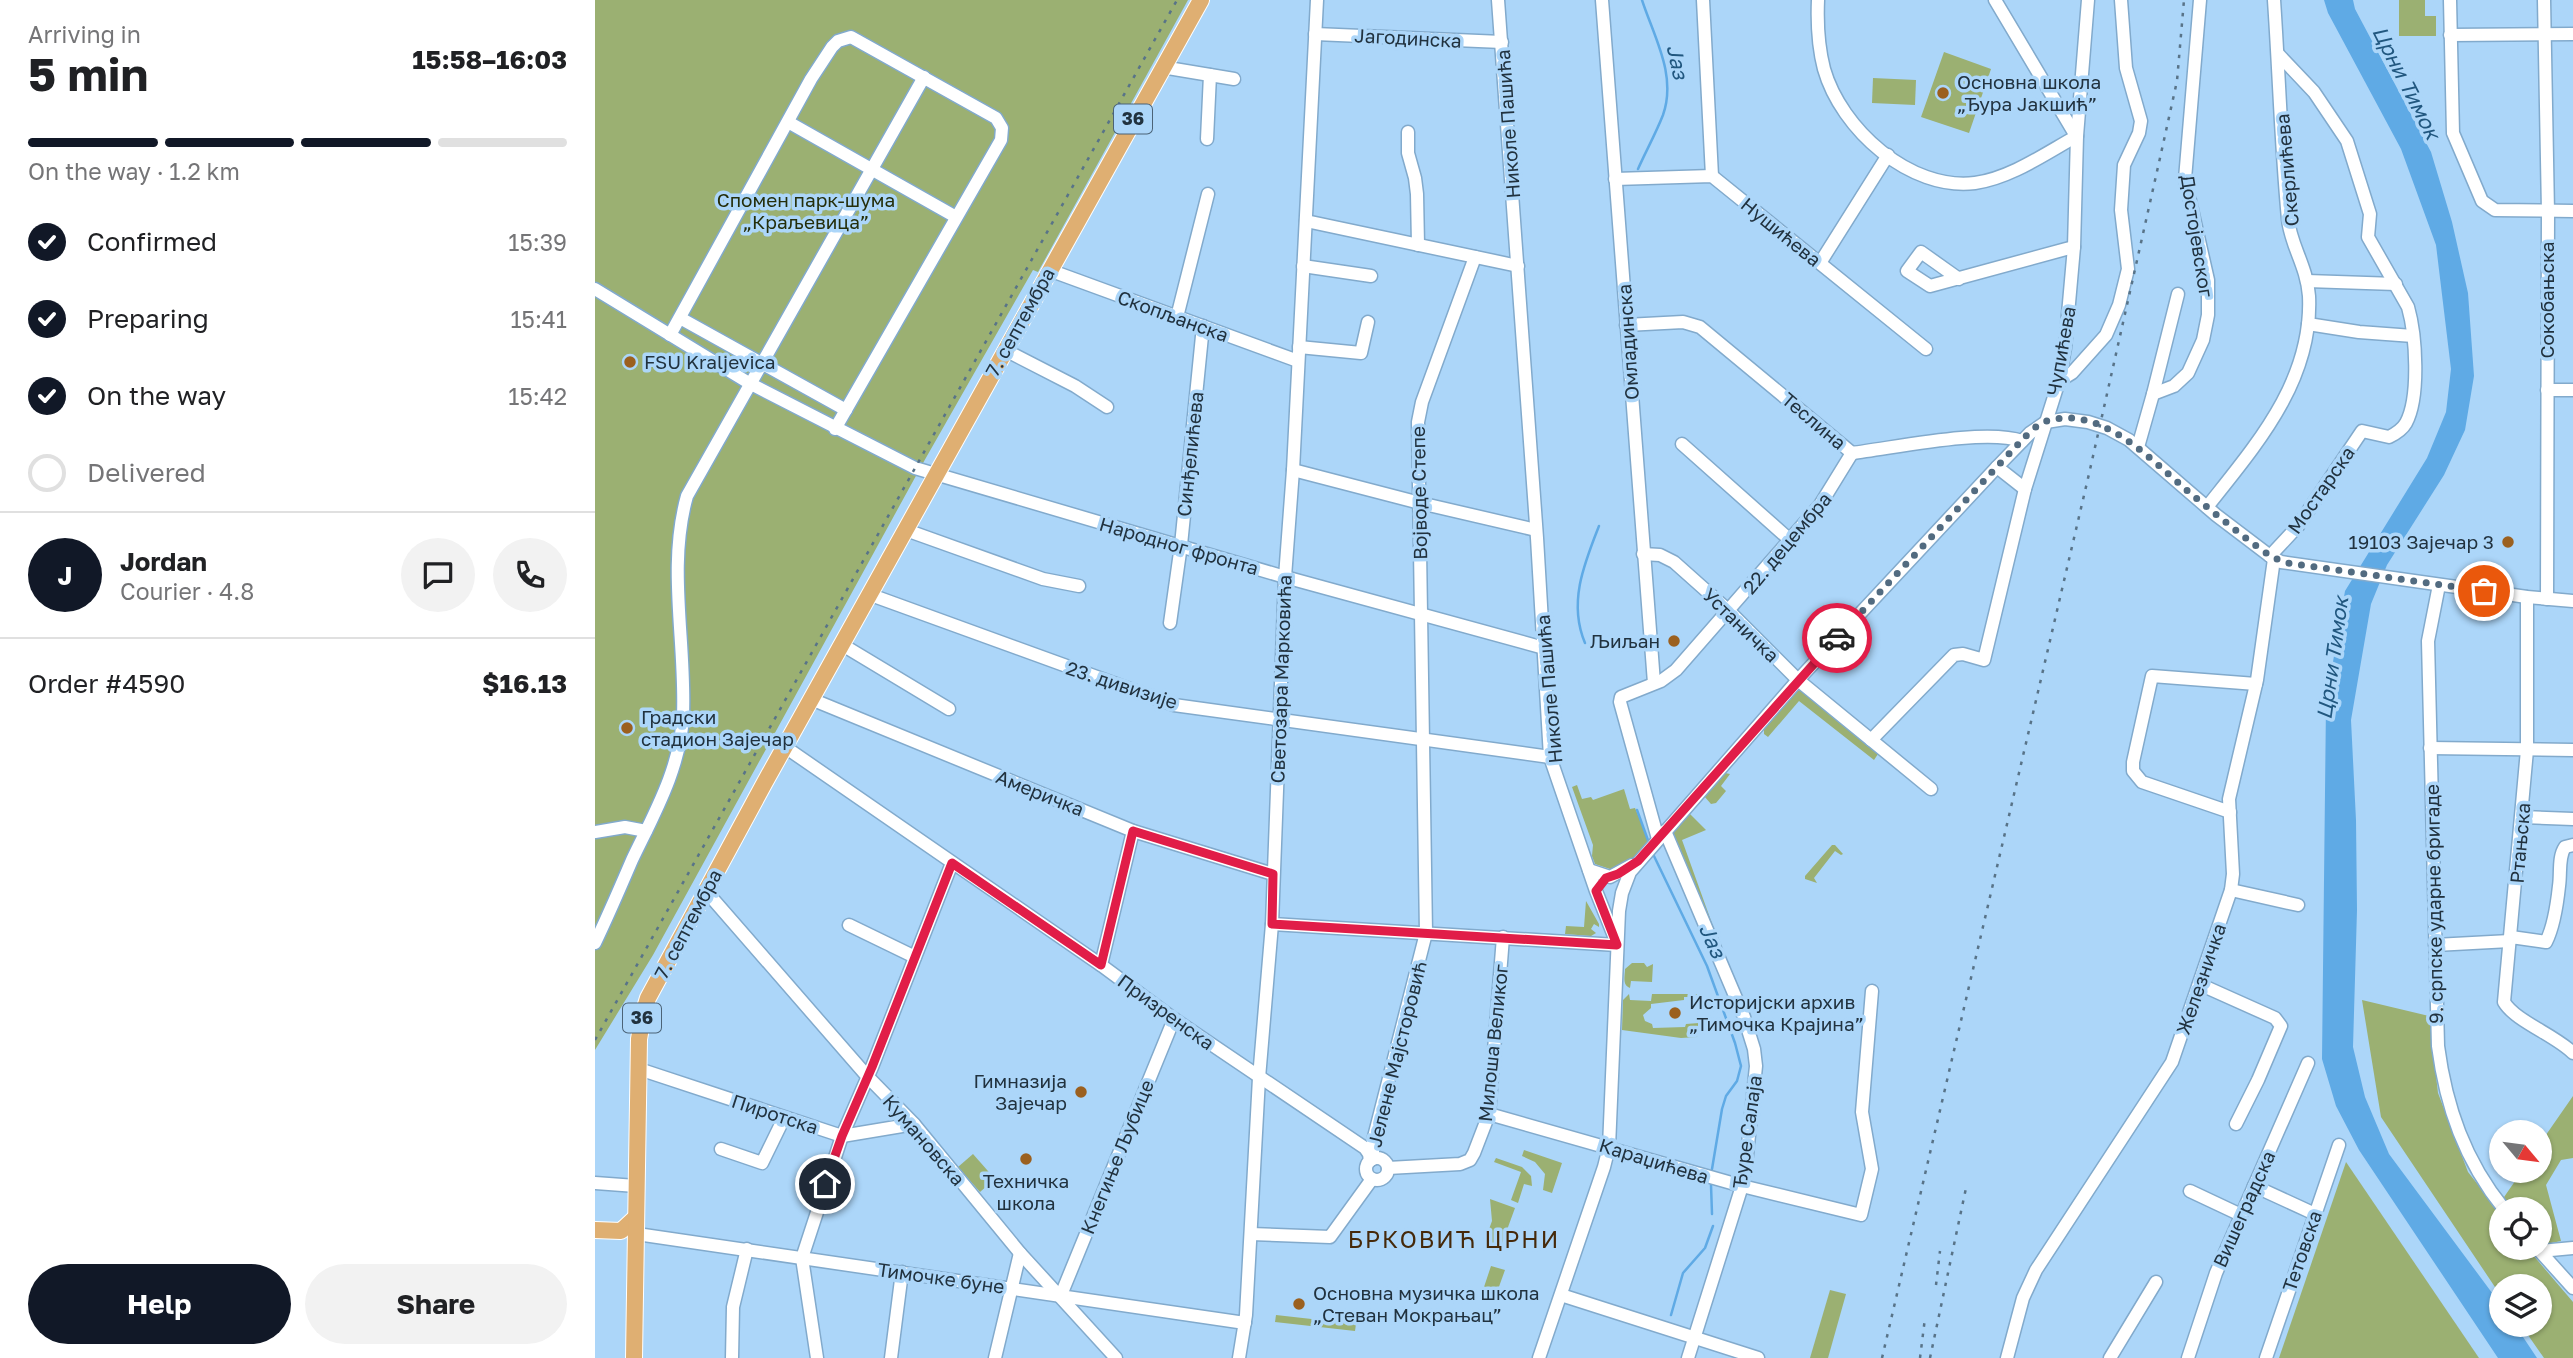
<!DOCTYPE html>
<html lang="en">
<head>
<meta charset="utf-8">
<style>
  body { margin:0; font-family:"Golos Text",sans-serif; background:#f2f2f2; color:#202124; height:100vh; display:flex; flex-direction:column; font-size:26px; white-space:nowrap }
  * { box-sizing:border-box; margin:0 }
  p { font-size:23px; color:#757577 }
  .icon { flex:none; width:38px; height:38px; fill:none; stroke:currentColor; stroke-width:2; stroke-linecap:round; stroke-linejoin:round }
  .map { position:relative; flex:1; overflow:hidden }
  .panel { display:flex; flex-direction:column; background:#fff; width:595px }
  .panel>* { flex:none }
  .needle { width:46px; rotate:119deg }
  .tools { position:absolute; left:1894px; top:1120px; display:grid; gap:14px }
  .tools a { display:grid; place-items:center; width:63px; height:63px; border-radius:50%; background:#fff; box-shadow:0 2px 5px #0004; font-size:35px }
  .pin { position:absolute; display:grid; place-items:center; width:60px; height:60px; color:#fff; margin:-30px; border:4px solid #fff; border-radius:50%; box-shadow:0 2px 7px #0007 }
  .courier { position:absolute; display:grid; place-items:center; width:70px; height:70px; margin:-35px; border:5px solid #e11d48; border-radius:50%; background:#fff; color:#222; box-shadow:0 2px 9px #0007 }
  .head em { font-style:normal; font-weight:700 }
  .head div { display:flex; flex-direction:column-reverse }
  .head { display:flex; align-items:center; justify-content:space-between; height:119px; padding:0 28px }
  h1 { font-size:46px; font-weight:700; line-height:52px }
  .bar { display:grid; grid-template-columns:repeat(4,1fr); gap:10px 7px; align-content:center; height:84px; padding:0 28px }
  .bar i { height:9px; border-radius:5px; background:#e0e0e0 }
  .bar .selected { background:#111827 }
  .bar p { grid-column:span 4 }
  .line { display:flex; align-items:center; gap:18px; padding:0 28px; border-top:2px solid #e0e0e0 }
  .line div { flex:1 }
  .round { display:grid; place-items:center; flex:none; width:74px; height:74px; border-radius:37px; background:#f2f2f2 }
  ol { padding:0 28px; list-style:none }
  li { display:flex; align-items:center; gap:21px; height:77px }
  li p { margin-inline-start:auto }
  li .icon { padding:7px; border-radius:50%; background:#111827; color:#fff; stroke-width:4 }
  li:last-child { color:#757577 }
  li i { width:38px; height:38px; border:4px solid #e0e0e0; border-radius:50% }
  .cta { display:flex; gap:14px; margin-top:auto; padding:14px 28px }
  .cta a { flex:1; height:80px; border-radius:42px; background:#111827; color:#fff; font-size:28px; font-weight:700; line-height:80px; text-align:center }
  .cta a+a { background:#f2f2f2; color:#202124 }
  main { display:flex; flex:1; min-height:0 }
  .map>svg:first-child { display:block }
  .green { fill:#9bb072 }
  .water { fill:#5faae5 }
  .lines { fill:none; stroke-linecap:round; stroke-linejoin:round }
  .stream { stroke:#5faae5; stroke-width:2.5 }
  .minor-casing { stroke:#82aacc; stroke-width:15 }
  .major-casing { stroke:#fff; stroke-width:18 }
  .minor { stroke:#fff; stroke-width:12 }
  .major { stroke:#dfaf72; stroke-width:16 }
  .rail { stroke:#587388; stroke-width:2.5; stroke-dasharray:3.5 7; stroke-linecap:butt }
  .done { stroke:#526b80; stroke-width:7; stroke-dasharray:0 12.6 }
  .route { stroke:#e11d48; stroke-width:9 }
  .poi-dot { fill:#9b601f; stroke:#acd6f9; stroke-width:2.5 }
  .labels { text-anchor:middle; stroke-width:7; stroke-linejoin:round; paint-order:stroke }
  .shield { fill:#acd6f9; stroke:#4b6377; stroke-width:2 }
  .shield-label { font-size:18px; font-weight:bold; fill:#21323f }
  .street-label { font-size:19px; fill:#21323f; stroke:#acd6f9 }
  .poi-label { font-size:19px; fill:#21323f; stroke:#acd6f9; text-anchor:start }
  .park-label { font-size:19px; fill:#242e0a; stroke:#acd6f9 }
  .water-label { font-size:21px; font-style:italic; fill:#21577f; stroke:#acd6f9 }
  .quarter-label { font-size:23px; letter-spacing:2px; fill:#45290a; stroke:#acd6f9 }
</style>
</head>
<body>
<main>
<section class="panel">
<div class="head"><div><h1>5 min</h1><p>Arriving in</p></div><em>15:58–16:03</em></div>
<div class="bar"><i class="selected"></i><i class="selected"></i><i class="selected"></i><i></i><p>On the way · 1.2 km</p></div>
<ol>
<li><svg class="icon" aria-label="check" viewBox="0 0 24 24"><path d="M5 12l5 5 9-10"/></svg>Confirmed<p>15:39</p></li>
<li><svg class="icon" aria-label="check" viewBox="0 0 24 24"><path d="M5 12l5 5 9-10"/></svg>Preparing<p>15:41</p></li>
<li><svg class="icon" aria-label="check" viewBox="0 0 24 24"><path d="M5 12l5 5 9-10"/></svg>On the way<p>15:42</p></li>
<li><i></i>Delivered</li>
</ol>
<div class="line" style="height:126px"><b class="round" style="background:#111827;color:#fff">J</b><div><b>Jordan</b><p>Courier · 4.8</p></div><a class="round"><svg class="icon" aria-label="chat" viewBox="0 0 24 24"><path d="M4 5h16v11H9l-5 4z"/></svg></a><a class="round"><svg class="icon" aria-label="phone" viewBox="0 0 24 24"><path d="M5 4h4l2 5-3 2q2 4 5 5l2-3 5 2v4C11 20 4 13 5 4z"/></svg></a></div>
<div class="line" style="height:91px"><div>Order #4590</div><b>$16.13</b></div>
<div class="cta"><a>Help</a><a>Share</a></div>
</section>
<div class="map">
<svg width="1978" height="1358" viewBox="0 0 1978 1358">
  <rect width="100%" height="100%" fill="#acd6f9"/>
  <g class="green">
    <polygon points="0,0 593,0 443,272 438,270 328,463 58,955 0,1050"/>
    <polygon points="1804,0 1830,0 1830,16 1841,16 1841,36 1804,36"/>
    <polygon points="1349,52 1396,69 1374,133 1326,117"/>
    <polygon points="1278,78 1321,80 1320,105 1277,103"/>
    <polygon points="1205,690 1283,754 1279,760 1204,701 1173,737 1169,734 1169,729 1201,692"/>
    <polygon points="1130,773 1135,774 1126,786 1131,791 1121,803 1116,804 1109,796"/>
    <polygon points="982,785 987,799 996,797 998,800 1029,789 1035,809 1040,808 1054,841 1037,862 1018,870 1000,864 997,856 998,845 977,787"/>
    <polygon points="1094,813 1111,830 1087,840 1124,943 1076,832"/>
    <polygon points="1237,845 1240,845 1248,854 1246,855 1240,851 1219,878 1222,883 1210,879 1210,876"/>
    <polygon points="991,901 1004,924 1004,927 999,924 996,929 1001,933 996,936 970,934 971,926 989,927"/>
    <path d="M 1037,963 L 1049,963 L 1052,967 L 1058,964 L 1057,982 L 1036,981 L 1035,988 C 1027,985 1030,976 1030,969 Z"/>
    <polygon points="1034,994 1035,1000 1056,1001 1057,994 1103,994 1103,997 1089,997 1089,1000 1056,1004 1056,1008 1048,1015 1050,1021 1057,1024 1058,1028 1090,1027 1091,1024 1104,1023 1102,1037 1086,1038 1027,1030 1028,1000"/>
    <polygon points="1767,1000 1834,1016 1843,1093 1873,1172 1906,1214 1906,1248 1932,1248 1978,1302 1978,1358 1949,1358 1926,1325 1944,1325 1944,1286 1906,1286 1906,1296 1786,1117"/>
    <polygon points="1978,1096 1978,1158 1966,1160 1951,1185 1966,1241 1946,1245 1944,1209 1915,1209 1907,1200 1927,1171 1944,1171 1944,1145"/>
    <polygon points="929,1150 967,1163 957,1193 948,1190 950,1174 940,1162 927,1156"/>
    <polygon points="378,1154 400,1179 385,1192 363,1167"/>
    <polygon points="901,1158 927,1167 936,1176 937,1186 929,1184 923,1203 916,1200 926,1172 899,1162"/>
    <polygon points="1751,1162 1884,1358 1684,1358"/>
    <polygon points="895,1199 920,1208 905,1249 889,1243 897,1221"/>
    <polygon points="896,1266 910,1270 901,1295 888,1290"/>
    <polygon points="1235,1290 1251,1294 1233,1358 1215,1358"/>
    <polygon points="681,1315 761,1324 760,1331 680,1322"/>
  </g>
  <polygon class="water" points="1729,0 1758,0 1760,9 1836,152 1857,222 1873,293 1879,376 1870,430 1849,475 1792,565 1776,604 1756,720 1761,820 1762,910 1758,1047 1770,1097 1794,1154 1906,1305 1906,1325 1920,1325 1942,1358 1903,1358 1764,1150 1741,1106 1727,1059 1731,703 1750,591 1832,458 1851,412 1856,369 1841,245 1806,149 1733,13"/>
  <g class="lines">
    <g class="stream">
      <path d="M 1043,169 C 1051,151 1061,133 1068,115 C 1082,75 1059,37 1047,0"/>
      <path d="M 990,643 C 973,603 989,564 1004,526"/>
      <polyline points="1042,810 1054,843"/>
      <polyline points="1058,854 1112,966 1140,1043 1146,1066 1142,1081 1131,1096 1127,1109 1117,1169"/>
      <polyline points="1116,1185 1117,1214"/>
      <polyline points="1076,1315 1088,1273 1110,1248 1118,1226"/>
    </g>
    <defs>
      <g id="minor">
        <polyline points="903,0 942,538 955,757 1001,891 1021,941"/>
        <polyline points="1007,0 1059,683"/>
        <polyline points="1108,0 1117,176"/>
        <path d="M 1223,0 C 1222,23 1223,46 1229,69 C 1246,129 1315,191 1380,183 C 1416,178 1451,153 1482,136"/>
        <polyline points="1400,0 1481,136"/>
        <polyline points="1855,0 1858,133 1887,201 1900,210 1978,211"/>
        <polyline points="1949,0 1953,212 1952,599"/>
        <polyline points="720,34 907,42"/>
        <polyline points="1855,35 1978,34"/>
        <polyline points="567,67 639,79"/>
        <polyline points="193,122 361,217"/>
        <polyline points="813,132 813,153 820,178 822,194 823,245"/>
        <polyline points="612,139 615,75"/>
        <polyline points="1020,179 1117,176 1331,349"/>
        <polyline points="711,221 923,266"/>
        <polyline points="1225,263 1293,155"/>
        <polyline points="708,266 776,276"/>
        <polyline points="454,270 703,361"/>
        <polyline points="1364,279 1326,252 1312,271 1335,286 1471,249 1479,247"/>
        <polyline points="1712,281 1801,284"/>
        <polyline points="0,289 154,383 320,468 690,577 949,648"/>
        <polyline points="582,317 613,194"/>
        <polyline points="85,318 251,410"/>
        <polyline points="1713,324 1764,332 1818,336"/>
        <path d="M 1031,325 L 1088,322 L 1105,327 L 1257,453 C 1299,448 1390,428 1427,441"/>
        <polyline points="75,335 216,79 237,47 243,41 256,37 401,118 407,128 406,140 240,429"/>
        <polyline points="704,347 766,353 773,322"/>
        <polyline points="410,350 480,386 512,407"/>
        <polyline points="1464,381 1477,373 1511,335 1524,305 1533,269 1526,210 1529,165 1544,133 1546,121 1531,68 1526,0"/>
        <polyline points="1952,390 1978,390"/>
        <polyline points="1558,394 1583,294"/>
        <polyline points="1087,444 1195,540"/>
        <polyline points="1543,447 1558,394 1579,386 1593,373 1608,340 1613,315 1613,280 1590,179 1605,0"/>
        <polyline points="1402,467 1430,489"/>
        <polyline points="698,470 825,503 941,530"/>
        <path d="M 1612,507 C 1661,445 1718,381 1714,296 C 1712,266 1695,244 1693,219 C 1686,146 1684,73 1679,0"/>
        <polyline points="311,530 448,579 484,586"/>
        <polyline points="1048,554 1065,555 1079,562 1134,611 1203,680 1336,789"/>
        <path d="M 1675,556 L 1703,526 L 1767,431 L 1794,437 C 1800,434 1807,430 1811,423 C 1825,397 1821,335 1813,307 L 1773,237 L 1775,214 L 1752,141 L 1719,92 L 1683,54"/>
        <path d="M 1844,585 L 1833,641 L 1843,1046 C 1851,1107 1870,1161 1909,1209"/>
        <polyline points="276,595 579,705 955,757"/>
        <path d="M 1932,597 L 1932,750 L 1909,1002 C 1920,1021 1960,1035 1978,1053"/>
        <polyline points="575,623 586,545 608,326"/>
        <polyline points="246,644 354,709"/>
        <polyline points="216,699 538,831 678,874"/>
        <polyline points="1276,740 1359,655 1368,654 1389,660 1430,489 1464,381 1470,348 1479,247 1482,136 1493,0"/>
        <polyline points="190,747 506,965 579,1019 770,1148 774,1154 775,1161"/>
        <polyline points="1835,748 1978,750"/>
        <polyline points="1635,812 1547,782 1538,771 1538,762 1557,676 1661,684"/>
        <polyline points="1928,817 1978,819"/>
        <polyline points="1070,831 1149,1017 1159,1049 1161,1066 1152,1155 1147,1186 1093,1358"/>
        <polyline points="0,832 30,827 51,831"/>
        <polyline points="1063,839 1025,702 1026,697 1066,681 1081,670 1225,505 1257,453"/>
        <polyline points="994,870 1015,877 1037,865"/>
        <polyline points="110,890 272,1076 319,1124 425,1253 521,1358"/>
        <polyline points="1636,890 1703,905"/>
        <polyline points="677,924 1022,945"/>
        <polyline points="254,925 320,957"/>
        <path d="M 1916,937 L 1951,942 C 1959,926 1962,905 1964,886 C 1966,873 1963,857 1970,847 L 1978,845"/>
        <path d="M 0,943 C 13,916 25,888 37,860 C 59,814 86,767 88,715 C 91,642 72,567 92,496 L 329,77"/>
        <polyline points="1840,945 1915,941"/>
        <polyline points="506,965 538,831"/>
        <polyline points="1604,984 1680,1018 1686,1026 1663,1080 1641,1124"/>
        <polyline points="44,1069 247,1136 319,1124"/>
        <polyline points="894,1114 1147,1186 1266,1215 1277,1169 1267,1112 1277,991"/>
        <polyline points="126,1149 167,1163 189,1118"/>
        <circle cx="782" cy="1169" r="11"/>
        <polyline points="778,1159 778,1141 831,933 823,422 827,402 880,257"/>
        <polyline points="793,1168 865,1164 875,1160 879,1153 894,1114 908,937"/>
        <polyline points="0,1183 41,1186"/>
        <polyline points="1659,1186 1720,1214"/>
        <polyline points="1595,1191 1646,1215"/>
        <polyline points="42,1234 650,1323"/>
        <polyline points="656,1234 735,1237 777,1179"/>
        <polyline points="1942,1248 1978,1288"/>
        <polyline points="1945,1251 1978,1248"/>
        <polyline points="466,1295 579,1019"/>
        <polyline points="966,1295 1163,1358"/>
        <polyline points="137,1358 138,1307 152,1249"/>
        <polyline points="222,1358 207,1258 247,1136 277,1067 357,863"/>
        <polyline points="296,1358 307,1272"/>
        <polyline points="400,1358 425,1253"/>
        <polyline points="644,1358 651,1315 664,1078 677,924 690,577 698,470 722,0"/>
        <polyline points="944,1358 1009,1167 1014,1147 1024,911 1027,893 1035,872 1203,680 1402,467 1435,433 1451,422 1470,419 1493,422 1512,428 1534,440 1621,515 1675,556 1686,562 1932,597 1978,601"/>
        <polyline points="1412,1358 1428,1298 1441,1270 1577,1062 1636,890 1638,874 1634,799 1662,680 1679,559"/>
        <polyline points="1515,1358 1561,1282"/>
        <polyline points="1593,1358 1621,1273 1713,1063"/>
        <polyline points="1671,1358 1744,1145"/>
      </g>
      <g id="major">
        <polyline points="0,1230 26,1231 40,1218"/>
        <polyline points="39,1358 44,1039 49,1011 53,998 170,782 606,0"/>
      </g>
    </defs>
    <use href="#minor" class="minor-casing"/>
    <use href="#major" class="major-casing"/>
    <use href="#minor" class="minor"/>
    <use href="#major" class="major"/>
    <g class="rail">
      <polyline points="0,1040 582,0"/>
      <polyline points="1341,1285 1345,1251"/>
      <polyline points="1287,1358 1494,474 1565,158 1582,81 1589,0"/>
      <polyline points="1325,1358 1330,1318"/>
      <polyline points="1335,1358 1371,1188"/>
    </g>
  </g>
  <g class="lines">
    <path class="done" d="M 1242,638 L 1427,440 C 1434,433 1442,424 1452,421 C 1504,405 1552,456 1586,485 C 1606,503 1627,519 1648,536 C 1662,546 1676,559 1693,563 L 1889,591"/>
    <polyline class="route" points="230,1184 247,1136 277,1067 357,863 506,965 538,831 678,874 677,924 1022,945 1001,891 1011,878 1023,874 1043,861 1242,638"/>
  </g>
  <g class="poi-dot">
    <circle cx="1348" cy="93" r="7"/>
    <circle cx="35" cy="362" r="7"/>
    <circle cx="1913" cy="542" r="7"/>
    <circle cx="1079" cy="641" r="7"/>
    <circle cx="32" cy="728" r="7"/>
    <circle cx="1080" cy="1013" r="7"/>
    <circle cx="486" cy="1092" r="7"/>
    <circle cx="431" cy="1159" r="7"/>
    <circle cx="704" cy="1304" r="7"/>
  </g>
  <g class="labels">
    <g class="shield">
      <rect x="519" y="104.5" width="38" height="29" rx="5"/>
      <rect x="28" y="1003.5" width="38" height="29" rx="5"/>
    </g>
    <g class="shield-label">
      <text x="538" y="125">36</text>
      <text x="47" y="1024">36</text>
    </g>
    <g class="street-label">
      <text transform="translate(813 38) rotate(3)" y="7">Јагодинска</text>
      <text transform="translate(913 124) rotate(-94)" y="7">Николе Пашића</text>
      <text transform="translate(1692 170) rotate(-95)" y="7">Скерлићева</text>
      <text transform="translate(1186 232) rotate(39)" y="7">Нушићева</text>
      <text transform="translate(1602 236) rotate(81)" y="7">Достојевског</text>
      <text transform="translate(1952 300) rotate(-90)" y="7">Сокобањска</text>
      <text transform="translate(578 316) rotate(20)" y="7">Скопљанска</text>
      <text transform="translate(425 322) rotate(-61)" y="7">7. септембра</text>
      <text transform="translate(1033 342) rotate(-94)" y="7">Омладинска</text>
      <text transform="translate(1466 351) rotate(-80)" y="7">Чупићева</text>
      <text transform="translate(1219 421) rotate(40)" y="7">Теслина</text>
      <text transform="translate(595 454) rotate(-84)" y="7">Синђелићева</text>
      <text transform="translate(1726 490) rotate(-55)" y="7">Мостарска</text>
      <text transform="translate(824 493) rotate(-91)" y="7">Војводе Степе</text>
      <text transform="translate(1192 543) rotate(-50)" y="7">22. децембра</text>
      <text transform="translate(584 546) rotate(16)" y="7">Народног фронта</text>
      <text transform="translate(1146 625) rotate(44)" y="7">Устаничка</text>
      <text transform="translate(686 679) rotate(-88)" y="7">Светозара Марковића</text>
      <text transform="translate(527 685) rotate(18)" y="7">23. дивизије</text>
      <text transform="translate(954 689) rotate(-95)" y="7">Николе Пашића</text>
      <text transform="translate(445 793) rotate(22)" y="7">Америчка</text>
      <text transform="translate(1925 843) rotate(-85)" y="7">Ртањска</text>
      <text transform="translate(1839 904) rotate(-91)" y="7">9. српске ударне бригаде</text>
      <text transform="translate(93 924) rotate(-62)" y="7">7. септембра</text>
      <text transform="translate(1606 979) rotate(-71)" y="7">Железничка</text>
      <text transform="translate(571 1012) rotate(36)" y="7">Призренска</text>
      <text transform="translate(898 1043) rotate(-84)" y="7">Милоша Великог</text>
      <text transform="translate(802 1054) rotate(-76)" y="7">Јелене Мајсторовић</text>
      <text transform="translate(180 1114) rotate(18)" y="7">Пиротска</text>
      <text transform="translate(1152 1132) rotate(-82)" y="7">Ђуре Салаја</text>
      <text transform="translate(329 1140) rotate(49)" y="7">Кумановска</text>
      <text transform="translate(522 1157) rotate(-68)" y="7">Кнегиње Љубице</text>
      <text transform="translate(1059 1161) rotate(17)" y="7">Караџићева</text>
      <text transform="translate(1649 1209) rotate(-66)" y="7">Вишеградска</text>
      <text transform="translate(1707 1251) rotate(-71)" y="7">Тетовска</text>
      <text transform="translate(346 1278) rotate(8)" y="7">Тимочке буне</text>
    </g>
    <g class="poi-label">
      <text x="1362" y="89">Основна школа<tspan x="1362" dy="22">„Ђура Јакшић”</tspan></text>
      <text x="49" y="369">FSU Kraljevica</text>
      <text x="1899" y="549" text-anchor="end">19103 Зајечар 3</text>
      <text x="1065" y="648" text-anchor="end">Љиљан</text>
      <text x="46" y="724">Градски<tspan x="46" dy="22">стадион Зајечар</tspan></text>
      <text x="1094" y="1009">Историјски архив<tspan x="1094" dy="22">„Тимочка Крајина”</tspan></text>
      <text x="472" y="1088" text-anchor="end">Гимназија<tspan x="472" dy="22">Зајечар</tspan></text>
      <text x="431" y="1188" text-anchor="middle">Техничка<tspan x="431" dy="22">школа</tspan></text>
      <text x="718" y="1300">Основна музичка школа<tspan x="718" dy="22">„Стеван Мокрањац”</tspan></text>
    </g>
    <g class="park-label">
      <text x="211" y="207">Спомен парк-шума<tspan x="211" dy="22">„Краљевица”</tspan></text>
    </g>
    <g class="water-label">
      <text transform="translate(1082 62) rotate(78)" y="7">Јаз</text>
      <text transform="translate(1811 83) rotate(63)" y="7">Црни Тимок</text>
      <text transform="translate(1738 658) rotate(-82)" y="7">Црни Тимок</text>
      <text transform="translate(1117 941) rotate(66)" y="7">Јаз</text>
    </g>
    <g class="quarter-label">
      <text x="859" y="1248">БРКОВИЋ ЦРНИ</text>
    </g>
  </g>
</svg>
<div class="tools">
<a><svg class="needle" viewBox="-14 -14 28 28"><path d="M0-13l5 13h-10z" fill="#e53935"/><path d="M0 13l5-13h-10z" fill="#757577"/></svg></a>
<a><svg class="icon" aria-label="locate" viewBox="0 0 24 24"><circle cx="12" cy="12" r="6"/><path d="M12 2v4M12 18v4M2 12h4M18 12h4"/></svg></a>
<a><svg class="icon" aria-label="layers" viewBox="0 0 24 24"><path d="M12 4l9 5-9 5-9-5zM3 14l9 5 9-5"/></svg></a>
</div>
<div class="pin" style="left:1889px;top:591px;background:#ea580c"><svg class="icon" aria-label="bag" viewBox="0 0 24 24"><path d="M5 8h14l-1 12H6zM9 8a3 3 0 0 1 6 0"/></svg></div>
<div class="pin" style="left:230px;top:1184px;background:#1f2937"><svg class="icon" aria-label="home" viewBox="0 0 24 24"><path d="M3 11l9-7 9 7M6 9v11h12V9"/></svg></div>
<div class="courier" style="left:1242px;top:638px"><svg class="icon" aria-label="car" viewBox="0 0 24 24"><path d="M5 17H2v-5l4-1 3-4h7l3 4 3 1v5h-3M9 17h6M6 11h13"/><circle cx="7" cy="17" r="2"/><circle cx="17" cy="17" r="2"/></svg></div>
</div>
</main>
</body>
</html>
